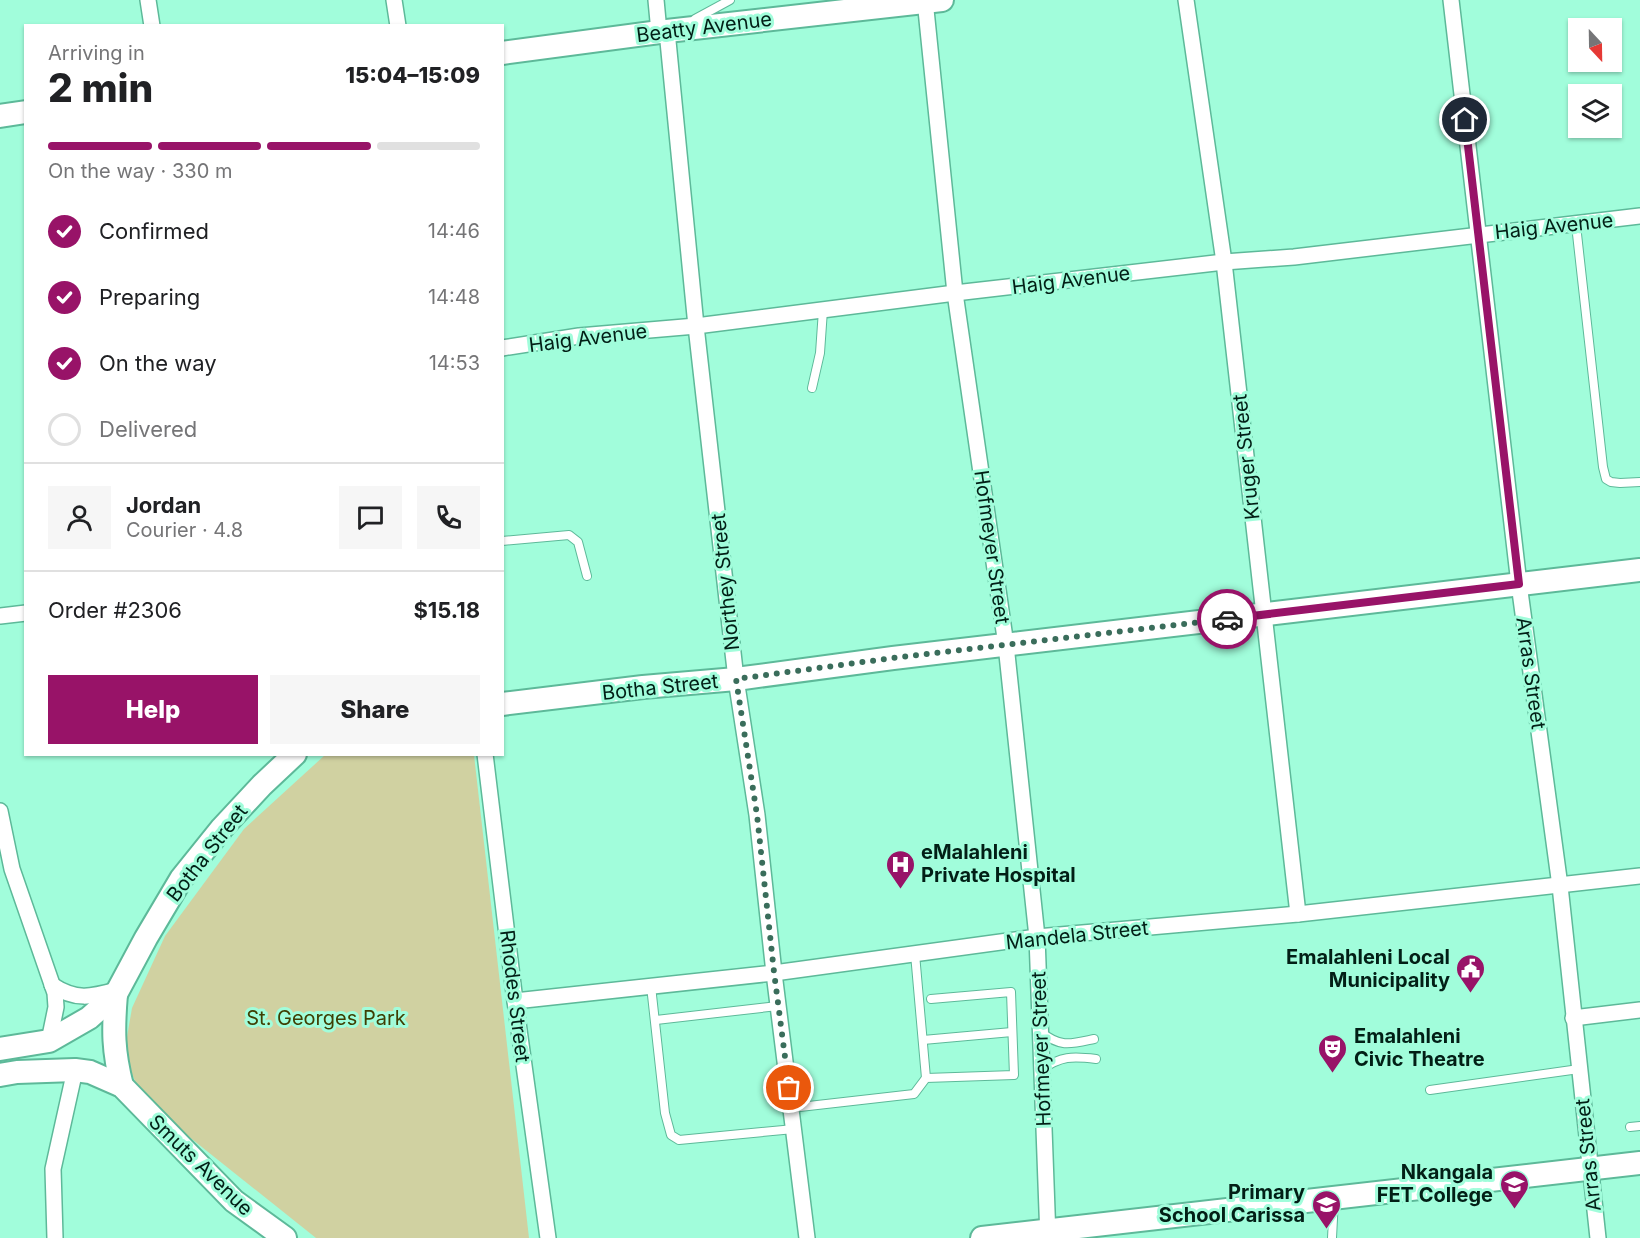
<!DOCTYPE html>
<html lang="en">
<head>
<meta charset="utf-8">
<style>
  body { margin:0; font-family:Inter,sans-serif; background:#f6f6f6; color:#202124; height:100vh; display:flex; flex-direction:column; font-size:22px; white-space:nowrap }
  * { box-sizing:border-box; margin:0 }
  p { font-size:20px; color:#757577 }
  .icon { flex:none; width:33px; height:33px; fill:none; stroke:currentColor; stroke-width:2; stroke-linecap:round; stroke-linejoin:round }
  .map { position:relative; flex:1; overflow:hidden }
  .side { position:absolute; left:24px; top:24px; width:480px; height:732px; display:flex; flex-direction:column; background:#fff; border-radius:0px; box-shadow:0 2px 4px #0004 }
  .side>* { flex:none }
  .needle { width:39px; rotate:158deg }
  .tools { position:absolute; left:1568px; top:18px; display:grid; gap:12px }
  .tools a { display:grid; place-items:center; width:54px; height:54px; border-radius:0px; background:#fff; box-shadow:0 2px 4px #0004; font-size:30px }
  .pin { position:absolute; display:grid; place-items:center; width:51px; height:51px; color:#fff; margin:-26px; border:3px solid #fff; border-radius:50%; box-shadow:0 2px 6px #0007 }
  .courier { position:absolute; display:grid; place-items:center; width:60px; height:60px; margin:-30px; border:4px solid #981368; border-radius:50%; background:#fff; color:#222; box-shadow:0 2px 8px #0007 }
  .summary em { font-style:normal; font-weight:800 }
  .summary div { display:flex; flex-direction:column-reverse }
  .summary { display:flex; align-items:center; justify-content:space-between; height:102px; padding:0 24px }
  h1 { font-size:39px; font-weight:800; line-height:45px }
  .bar { display:grid; grid-template-columns:repeat(4,1fr); gap:9px 6px; align-content:center; height:72px; padding:0 24px }
  .bar i { height:8px; border-radius:4px; background:#e0e0e0 }
  .bar .selected { background:#981368 }
  .bar p { grid-column:span 4 }
  .line { display:flex; align-items:center; gap:15px; padding:0 24px; border-top:2px solid #e0e0e0 }
  .line div { flex:1 }
  .round { display:grid; place-items:center; flex:none; width:63px; height:63px; border-radius:0px; background:#f6f6f6 }
  ol { padding:0 24px; list-style:none }
  li { display:flex; align-items:center; gap:18px; height:66px }
  li p { margin-inline-start:auto }
  li .icon { padding:6px; border-radius:50%; background:#981368; color:#fff; stroke-width:4 }
  li:last-child { color:#757577 }
  li i { width:33px; height:33px; border:3px solid #e0e0e0; border-radius:50% }
  .action { display:flex; gap:12px; margin-top:auto; padding:12px 24px }
  .action a { flex:1; height:69px; border-radius:0px; background:#981368; color:#fff; font-size:24px; font-weight:800; line-height:69px; text-align:center }
  .action a+a { background:#f6f6f6; color:#202124 }
  .map>svg:first-child { display:block }
  .green { fill:#d0d1a1 }
  .lines { fill:none; stroke-linecap:round; stroke-linejoin:round }
  .lane-casing { stroke:#5db999; stroke-width:10 }
  .street-casing { stroke:#5db999; stroke-width:18 }
  .secondary-casing { stroke:#5db999; stroke-width:26 }
  .lane { stroke:#fff; stroke-width:8 }
  .street { stroke:#fff; stroke-width:15 }
  .secondary { stroke:#fff; stroke-width:22 }
  .done { stroke:#3a6d5b; stroke-width:6; stroke-dasharray:0 10.8 }
  .route { stroke:#981368; stroke-width:8 }
  .labels { text-anchor:middle; stroke-width:6; stroke-linejoin:round; paint-order:stroke }
  .street-label { font-size:20px; fill:#021f16; stroke:#a1fddb }
  .poi-label { font-size:20px; font-weight:bold; fill:#021f16; stroke:#a1fddb; text-anchor:end }
  .park-label { font-size:20px; fill:#3f3e03; stroke:#a1fddb }
</style>
</head>
<body>
<div class="map">
<svg width="1640" height="1238" viewBox="0 0 1640 1238">
  <rect width="100%" height="100%" fill="#a1fddb"/>
  <polygon class="green" points="325,755 474,755 529,1238 316,1238 183,1132 139,1091 124,1054 132,1008 165,936 244,829"/>
  <g class="lines">
    <defs>
      <g id="lane">
        <polyline points="695,19 730,0"/>
        <polyline points="1576,225 1603,467 1606,479 1611,482 1620,483 1640,482"/>
        <polyline points="812,388 820,353 823,310"/>
        <polyline points="502,541 569,535 578,542 587,576"/>
        <polyline points="915,954 926,1078"/>
        <polyline points="651,986 665,1113 671,1135 679,1140 794,1129"/>
        <polyline points="656,1020 778,1006"/>
        <path d="M 1041,1032 C 1061,1048 1071,1044 1094,1039"/>
        <polyline points="923,1040 1012,1032"/>
        <path d="M 1041,1070 C 1061,1056 1072,1056 1096,1059"/>
        <polyline points="1430,1090 1579,1069"/>
        <polyline points="791,1108 914,1094 926,1078 1014,1075 1011,992 931,999"/>
        <polyline points="1630,1127 1640,1126"/>
        <polyline points="1332,1238 1334,1199"/>
      </g>
      <g id="street">
        <polyline points="148,0 152,26"/>
        <polyline points="394,0 398,26"/>
        <polyline points="656,0 659,32"/>
        <polyline points="925,0 955,293 1006,645 1037,937 1048,1238"/>
        <polyline points="1186,0 1224,262 1298,914"/>
        <polyline points="1451,0 1519,584 1560,886 1598,1238"/>
        <polyline points="667,31 696,326 736,679 757,815 774,973 807,1238"/>
        <polyline points="502,348 579,336 696,326 955,293 1224,262 1294,257 1640,216"/>
        <polyline points="0,616 26,613"/>
        <polyline points="485,754 515,1001 548,1238"/>
        <polyline points="0,811 12,869 55,993 56,1007 49,1041"/>
        <path d="M 52,985 C 76,1001 91,997 117,990"/>
        <polyline points="515,1001 774,973 1037,937 1298,914 1640,876"/>
        <polyline points="1573,1018 1640,1010"/>
        <polyline points="55,1238 53,1169 75,1070"/>
      </g>
      <g id="secondary">
        <polyline points="502,53 667,31 942,0"/>
        <polyline points="0,116 26,112"/>
        <polyline points="502,704 643,687 736,679 893,658 1640,570"/>
        <path d="M 116,994 C 113,1030 113,1051 122,1086"/>
        <polyline points="0,1049 49,1041 89,1018 116,994 146,938 181,879 222,828 262,785 295,754"/>
        <polyline points="0,1075 17,1072 75,1070 90,1072 122,1086 234,1201 285,1238"/>
        <polyline points="982,1238 1640,1163"/>
      </g>
    </defs>
    <use href="#lane" class="lane-casing"/>
    <use href="#street" class="street-casing"/>
    <use href="#secondary" class="secondary-casing"/>
    <use href="#lane" class="lane"/>
    <use href="#street" class="street"/>
    <use href="#secondary" class="secondary"/>
  </g>
  <g class="lines">
    <polyline class="done" points="789,1088 774,972 757,815 736,679 893,658 1227,619"/>
    <polyline class="route" points="1227,619 1519,584 1465,120"/>
  </g>
  <defs>
    <symbol id="hospital-pin" viewBox="-11 -11 22 30"><path d="M0 17L-7.5 6A9.5 9.5 0 1 1 7.5 6Z" fill="#981368" stroke="#a1fddb"/><path d="M-5-5h3v3.5h4V-5h3V5h-3V1.5h-4V5h-3Z" fill="#fff"/></symbol>
    <symbol id="civic-pin" viewBox="-11 -11 22 30"><path d="M0 17L-7.5 6A9.5 9.5 0 1 1 7.5 6Z" fill="#981368" stroke="#a1fddb"/><path d="M-.6-6.5H3V-4.5H.6V-3L4-1V1h2V6H-6V1h2V-1L-.6-3ZM-1.2 2.5V6h2.4V2.5Z" fill="#fff"/></symbol>
    <symbol id="theatre-pin" viewBox="-11 -11 22 30"><path d="M0 17L-7.5 6A9.5 9.5 0 1 1 7.5 6Z" fill="#981368" stroke="#a1fddb"/><path d="M-5-5.5Q0-4 5-5.5V0Q5 5 0 6Q-5 5-5 0ZM-3.3-2.5H-1v1.5H-3.3ZM1-2.5H3.3v1.5H1ZM-2.8 1Q0 5.5 2.8 1Z" fill="#fff"/></symbol>
    <symbol id="university-pin" viewBox="-11 -11 22 30"><path d="M0 17L-7.5 6A9.5 9.5 0 1 1 7.5 6Z" fill="#981368" stroke="#a1fddb"/><path d="M0-5L7-2L0 1L-7-2ZM-4 1L0 2.5L4 1V4Q0 6-4 4Z" fill="#fff"/></symbol>
    <symbol id="school-pin" viewBox="-11 -11 22 30"><path d="M0 17L-7.5 6A9.5 9.5 0 1 1 7.5 6Z" fill="#981368" stroke="#a1fddb"/><path d="M0-5L7-2L0 1L-7-2ZM-4 1L0 2.5L4 1V4Q0 6-4 4Z" fill="#fff"/></symbol>
  </defs>
  <g fill-rule="evenodd">
    <use href="#hospital-pin" x="884" y="848" width="33" height="45"/>
    <use href="#civic-pin" x="1454" y="952" width="33" height="45"/>
    <use href="#theatre-pin" x="1316" y="1032" width="33" height="45"/>
    <use href="#university-pin" x="1498" y="1168" width="33" height="45"/>
    <use href="#school-pin" x="1310" y="1188" width="33" height="45"/>
  </g>
  <g class="labels">
    <g class="street-label">
      <text transform="translate(704 27) rotate(-7)" y="7">Beatty Avenue</text>
      <text transform="translate(1554 226) rotate(-6)" y="7">Haig Avenue</text>
      <text transform="translate(1071 280) rotate(-7)" y="7">Haig Avenue</text>
      <text transform="translate(588 338) rotate(-7)" y="7">Haig Avenue</text>
      <text transform="translate(1246 457) rotate(-96)" y="7">Kruger Street</text>
      <text transform="translate(992 547) rotate(82)" y="7">Hofmeyer Street</text>
      <text transform="translate(725 582) rotate(-96)" y="7">Northey Street</text>
      <text transform="translate(1531 673) rotate(82)" y="7">Arras Street</text>
      <text transform="translate(660 687) rotate(-6)" y="7">Botha Street</text>
      <text transform="translate(207 853) rotate(-52)" y="7">Botha Street</text>
      <text transform="translate(1077 935) rotate(-6)" y="7">Mandela Street</text>
      <text transform="translate(515 996) rotate(83)" y="7">Rhodes Street</text>
      <text transform="translate(1041 1049) rotate(-92)" y="7">Hofmeyer Street</text>
      <text transform="translate(1588 1155) rotate(-96)" y="7">Arras Street</text>
      <text transform="translate(201 1165) rotate(44)" y="7">Smuts Avenue</text>
    </g>
    <g class="poi-label">
      <text x="921" y="859" text-anchor="start">eMalahleni<tspan x="921" dy="23">Private Hospital</tspan></text>
      <text x="1450" y="964">Emalahleni Local<tspan x="1450" dy="23">Municipality</tspan></text>
      <text x="1354" y="1043" text-anchor="start">Emalahleni<tspan x="1354" dy="23">Civic Theatre</tspan></text>
      <text x="1493" y="1179">Nkangala<tspan x="1493" dy="23">FET College</tspan></text>
      <text x="1305" y="1199">Primary<tspan x="1305" dy="23">School Carissa</tspan></text>
    </g>
    <g class="park-label">
      <text x="326" y="1025">St. Georges Park</text>
    </g>
  </g>
</svg>
<div class="tools">
<a><svg class="needle" viewBox="-14 -14 28 28"><path d="M0-13l5 13h-10z" fill="#e53935"/><path d="M0 13l5-13h-10z" fill="#757577"/></svg></a>
<a><svg class="icon" aria-label="layers" viewBox="0 0 24 24"><path d="M12 4l9 5-9 5-9-5zM3 14l9 5 9-5"/></svg></a>
</div>
<div class="pin" style="left:789px;top:1088px;background:#ea580c"><svg class="icon" aria-label="bag" viewBox="0 0 24 24"><path d="M5 8h14l-1 12H6zM9 8a3 3 0 0 1 6 0"/></svg></div>
<div class="pin" style="left:1465px;top:120px;background:#1f2937"><svg class="icon" aria-label="home" viewBox="0 0 24 24"><path d="M3 11l9-7 9 7M6 9v11h12V9"/></svg></div>
<div class="courier" style="left:1227px;top:619px"><svg class="icon" aria-label="car" viewBox="0 0 24 24"><path d="M5 17H2v-5l4-1 3-4h7l3 4 3 1v5h-3M9 17h6M6 11h13"/><circle cx="7" cy="17" r="2"/><circle cx="17" cy="17" r="2"/></svg></div>
<section class="side">
<div class="summary"><div><h1>2 min</h1><p>Arriving in</p></div><em>15:04–15:09</em></div>
<div class="bar"><i class="selected"></i><i class="selected"></i><i class="selected"></i><i></i><p>On the way · 330 m</p></div>
<ol>
<li><svg class="icon" aria-label="check" viewBox="0 0 24 24"><path d="M5 12l5 5 9-10"/></svg>Confirmed<p>14:46</p></li>
<li><svg class="icon" aria-label="check" viewBox="0 0 24 24"><path d="M5 12l5 5 9-10"/></svg>Preparing<p>14:48</p></li>
<li><svg class="icon" aria-label="check" viewBox="0 0 24 24"><path d="M5 12l5 5 9-10"/></svg>On the way<p>14:53</p></li>
<li><i></i>Delivered</li>
</ol>
<div class="line" style="height:108px"><a class="round"><svg class="icon" aria-label="person" viewBox="0 0 24 24"><circle cx="12" cy="8" r="4"/><path d="M4 21q1-7 8-7t8 7"/></svg></a><div><b>Jordan</b><p>Courier · 4.8</p></div><a class="round"><svg class="icon" aria-label="chat" viewBox="0 0 24 24"><path d="M4 5h16v11H9l-5 4z"/></svg></a><a class="round"><svg class="icon" aria-label="phone" viewBox="0 0 24 24"><path d="M5 4h4l2 5-3 2q2 4 5 5l2-3 5 2v4C11 20 4 13 5 4z"/></svg></a></div>
<div class="line" style="height:78px"><div>Order #2306</div><b>$15.18</b></div>
<div class="action"><a>Help</a><a>Share</a></div>
</section>
</div>
</body>
</html>
